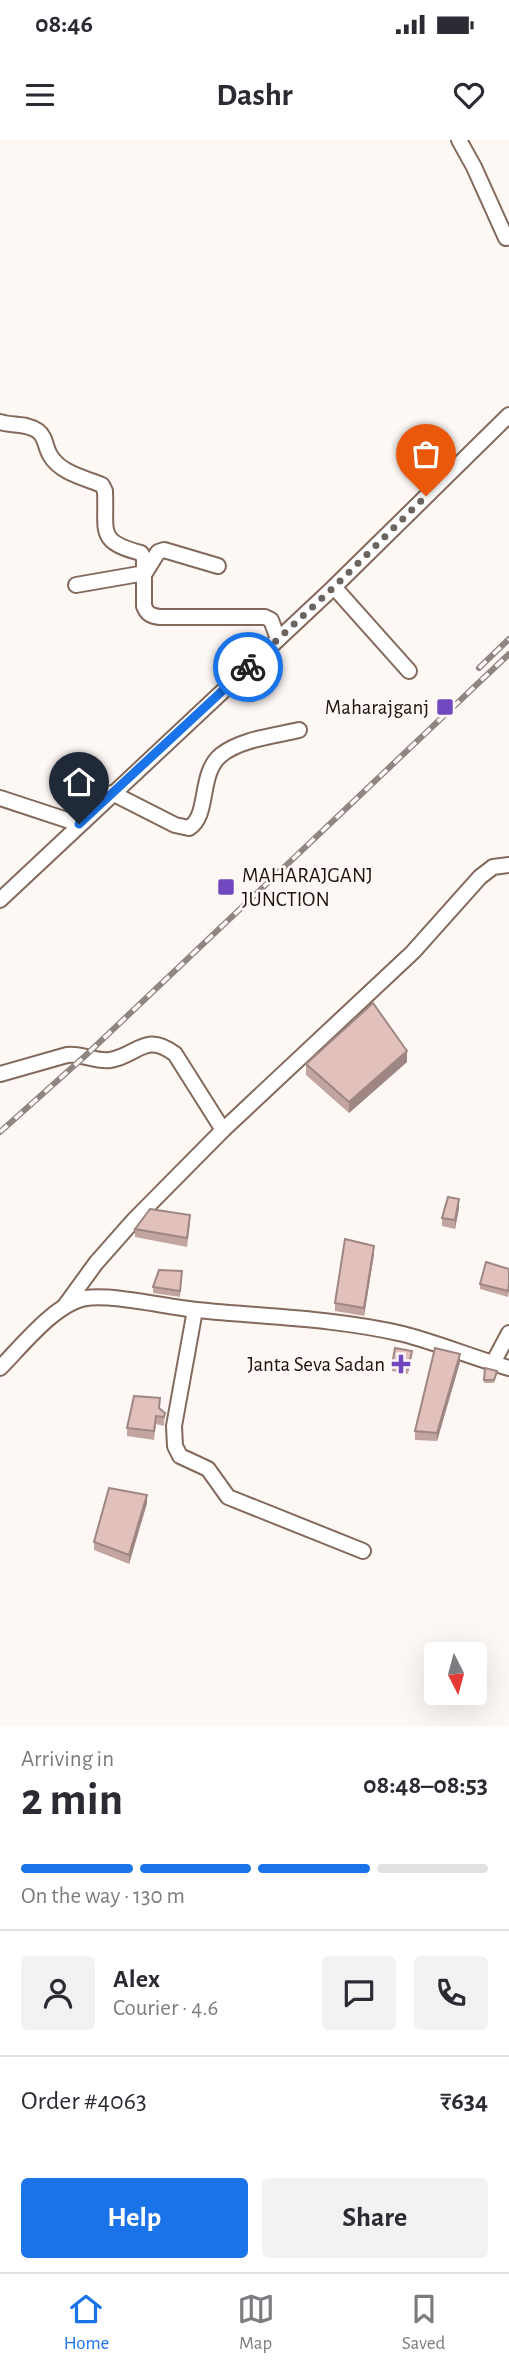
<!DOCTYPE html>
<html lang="en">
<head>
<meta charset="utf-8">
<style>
  body { margin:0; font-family:"Alegreya Sans",sans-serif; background:#f2f2f3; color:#2b2b33; height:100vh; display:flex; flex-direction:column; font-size:26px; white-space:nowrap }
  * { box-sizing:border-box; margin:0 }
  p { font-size:23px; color:#7c7c81 }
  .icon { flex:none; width:38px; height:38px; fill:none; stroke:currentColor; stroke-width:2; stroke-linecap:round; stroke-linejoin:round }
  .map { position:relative; height:1586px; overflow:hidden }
  .side { display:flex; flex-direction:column; background:#fff; flex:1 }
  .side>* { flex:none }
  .needle { width:46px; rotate:174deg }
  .controls { position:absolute; left:424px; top:1502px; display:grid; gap:14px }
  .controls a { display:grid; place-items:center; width:63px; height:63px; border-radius:7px; background:#fff; box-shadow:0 7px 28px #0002; font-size:35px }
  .pin { position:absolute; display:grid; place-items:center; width:60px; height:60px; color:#fff; margin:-72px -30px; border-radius:50% 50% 50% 0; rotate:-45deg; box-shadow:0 0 7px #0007 }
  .pin .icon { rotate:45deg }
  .courier { position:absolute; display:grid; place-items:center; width:70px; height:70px; margin:-35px; border:5px solid #1a73e8; border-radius:50%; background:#fff; color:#222; box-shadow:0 2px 9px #0007 }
  .head em { font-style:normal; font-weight:600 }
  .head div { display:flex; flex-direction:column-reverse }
  .head { display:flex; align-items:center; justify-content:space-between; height:119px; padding:0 21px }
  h1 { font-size:46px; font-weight:600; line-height:52px }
  .bar { display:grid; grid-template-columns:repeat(4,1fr); gap:10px 7px; align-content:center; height:84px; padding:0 21px }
  .bar i { height:9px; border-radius:5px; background:#e1e1e2 }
  .bar .active { background:#1a73e8 }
  .bar p { grid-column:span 4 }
  .line { display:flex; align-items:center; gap:18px; padding:0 21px; border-top:2px solid #e1e1e2 }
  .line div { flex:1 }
  .round { display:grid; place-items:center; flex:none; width:74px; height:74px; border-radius:7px; background:#f2f2f3 }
  .cta { display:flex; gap:14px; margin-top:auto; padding:14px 21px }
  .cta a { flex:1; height:80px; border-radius:7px; background:#1a73e8; color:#fff; font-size:28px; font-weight:600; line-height:80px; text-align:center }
  .cta a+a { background:#f2f2f3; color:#2b2b33 }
  .status { display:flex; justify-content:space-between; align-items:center; height:49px; padding:0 35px; background:#fff; direction:ltr }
  .status svg { height:19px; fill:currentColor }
  header { display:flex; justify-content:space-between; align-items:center; height:91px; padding:0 21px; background:#fff; font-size:32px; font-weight:600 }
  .dock { display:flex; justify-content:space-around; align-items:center; height:98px; border-top:2px solid #e1e1e2; background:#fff; font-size:19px; color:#7c7c81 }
  .dock a { display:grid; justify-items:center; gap:4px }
  .dock .active { color:#1a73e8 }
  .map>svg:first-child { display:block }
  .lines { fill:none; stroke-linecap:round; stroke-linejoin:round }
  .minor-casing { stroke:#83695b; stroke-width:18 }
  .minor { stroke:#fff; stroke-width:14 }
  .rail-casing { stroke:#8e8681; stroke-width:6 }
  .rail { stroke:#fef8f5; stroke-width:3.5; stroke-dasharray:10; stroke-linecap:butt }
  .wall { fill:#c2a5a1 }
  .shaded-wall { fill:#9e8683 }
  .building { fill:#e2c0bb; stroke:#9e8683; stroke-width:2 }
  .done { stroke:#6c645f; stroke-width:7; stroke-dasharray:0 12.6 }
  .route { stroke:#1a73e8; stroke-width:9 }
  .poi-dot { fill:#7248c1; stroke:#fef8f5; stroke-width:2.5 }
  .labels { text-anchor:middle; stroke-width:5; stroke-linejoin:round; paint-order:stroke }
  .poi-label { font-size:21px; fill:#1e140e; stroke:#fef8f5; text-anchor:end }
</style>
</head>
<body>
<div class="status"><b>08:46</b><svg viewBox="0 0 49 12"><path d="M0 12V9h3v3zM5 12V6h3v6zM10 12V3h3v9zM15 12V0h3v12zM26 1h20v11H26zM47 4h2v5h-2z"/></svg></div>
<header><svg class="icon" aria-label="menu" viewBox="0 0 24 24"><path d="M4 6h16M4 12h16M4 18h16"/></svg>Dashr<svg class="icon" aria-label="heart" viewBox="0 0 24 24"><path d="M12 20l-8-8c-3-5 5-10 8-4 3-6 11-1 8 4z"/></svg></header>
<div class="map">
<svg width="509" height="1586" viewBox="0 0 509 1586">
  <rect width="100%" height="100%" fill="#fef8f5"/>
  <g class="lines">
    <defs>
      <g id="minor">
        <polyline points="459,0 474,27 506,98"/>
        <path d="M 0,282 C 12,286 27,283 38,291 C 46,297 45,307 50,315 C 60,333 85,338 102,345 L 105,351 C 107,392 96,401 141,413 L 144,418 L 144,466 C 147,474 151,476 160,477 L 265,477 L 271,480 L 278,499"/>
        <polyline points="76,445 145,433 158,412 164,410 218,426"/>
        <polyline points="334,447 409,531"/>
        <path d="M 112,653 L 175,685 L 189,688 C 210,675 198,634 221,615 C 241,599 274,596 299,590"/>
        <polyline points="0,658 79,684"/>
        <polyline points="0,760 334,447 509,275"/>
        <path d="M 0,934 L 67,915 C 82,913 95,922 110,920 C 137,916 145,891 175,914 L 223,990"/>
        <polyline points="64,1167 96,1123 134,1080 223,990 413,812 480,737 493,727 509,725"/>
        <polyline points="195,1170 174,1286 175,1306 180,1316 208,1329 228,1357 363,1411"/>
        <polyline points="493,1223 509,1193"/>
        <path d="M 0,1228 C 21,1207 55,1163 86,1158 C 113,1154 166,1167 197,1170 C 265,1177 335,1178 403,1194 C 438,1203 474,1218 509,1228"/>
      </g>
    </defs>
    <use href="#minor" class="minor-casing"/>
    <use href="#minor" class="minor"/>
    <defs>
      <g id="rail">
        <polyline points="479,528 509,499"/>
        <polyline points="0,992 85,916 509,514"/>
      </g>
    </defs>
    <use href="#rail" class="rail-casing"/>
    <use href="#rail" class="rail"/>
  </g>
  <g class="wall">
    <polygon points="407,922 349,973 306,935 306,924"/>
    <polygon points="459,1068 455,1089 442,1086 442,1078"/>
    <polygon points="190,1084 187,1107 135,1097 135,1089"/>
    <polygon points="374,1114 364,1176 335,1171 335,1163"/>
    <polygon points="509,1129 509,1151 508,1157 480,1149 480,1144"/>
    <polygon points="182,1137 180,1157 153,1153 153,1147"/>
    <polygon points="412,1217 408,1234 392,1231 392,1225"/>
    <polygon points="460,1222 437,1301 415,1300 415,1291"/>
    <polygon points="485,1228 497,1234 494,1243 484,1243"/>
    <polygon points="160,1269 165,1273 164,1286 156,1284 154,1300 127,1296 127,1288"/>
    <polygon points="147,1363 129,1424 94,1410 94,1402"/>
  </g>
  <g class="shaded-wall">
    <polygon points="407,911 407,922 349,973 349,962"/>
    <polygon points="459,1059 459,1068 455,1089 455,1080"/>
    <polygon points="374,1106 374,1114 364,1176 364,1168"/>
    <polygon points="460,1214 460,1222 437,1301 437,1293"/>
    <polygon points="147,1355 147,1363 129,1424 129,1415"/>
  </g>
  <g class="building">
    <polygon points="373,863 407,911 349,962 306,924"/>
    <polygon points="448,1057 459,1059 455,1080 442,1078"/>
    <polygon points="150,1069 190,1075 187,1098 135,1089"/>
    <polygon points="345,1099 374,1106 364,1168 335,1163"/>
    <polygon points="486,1122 509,1129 509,1145 508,1151 480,1144"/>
    <polygon points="159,1130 182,1131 180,1151 153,1147"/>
    <polygon points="395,1208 412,1211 408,1229 392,1225"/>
    <polygon points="435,1208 460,1214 437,1293 415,1291"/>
    <polygon points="485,1228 497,1231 494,1240 484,1240"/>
    <polygon points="134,1256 160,1258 159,1268 165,1273 164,1277 156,1276 154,1291 127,1288"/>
    <polygon points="109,1348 147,1355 129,1415 94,1402"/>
  </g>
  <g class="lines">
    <polyline class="done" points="248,527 334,447 426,356"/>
    <polyline class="route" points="79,684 248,527"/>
  </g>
  <g class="poi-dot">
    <rect x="436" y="558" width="18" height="18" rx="3.5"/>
    <rect x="217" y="738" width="18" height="18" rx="3.5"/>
    <path d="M397.5 1213.5h7v7h7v7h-7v7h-7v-7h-7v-7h7z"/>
  </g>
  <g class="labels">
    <g class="poi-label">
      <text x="429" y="574">Maharajganj</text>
      <text x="242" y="742" text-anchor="start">MAHARAJGANJ<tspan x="242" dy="24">JUNCTION</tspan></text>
      <text x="385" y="1231">Janta Seva Sadan</text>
    </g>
  </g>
</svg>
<div class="controls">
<a><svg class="needle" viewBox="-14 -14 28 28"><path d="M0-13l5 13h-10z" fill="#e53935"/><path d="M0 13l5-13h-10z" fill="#7c7c81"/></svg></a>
</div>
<div class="pin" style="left:426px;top:356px;background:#ea580c"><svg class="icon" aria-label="bag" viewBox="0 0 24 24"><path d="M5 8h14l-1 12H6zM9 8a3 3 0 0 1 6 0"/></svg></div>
<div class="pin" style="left:79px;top:684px;background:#1f2937"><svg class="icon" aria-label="home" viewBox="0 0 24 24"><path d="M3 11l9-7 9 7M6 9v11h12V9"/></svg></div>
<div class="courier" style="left:248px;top:527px"><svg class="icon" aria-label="bike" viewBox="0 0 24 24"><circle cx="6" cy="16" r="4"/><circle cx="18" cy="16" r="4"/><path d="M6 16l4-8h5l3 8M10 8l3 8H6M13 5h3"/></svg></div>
</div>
<section class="side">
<div class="head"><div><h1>2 min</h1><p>Arriving in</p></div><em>08:48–08:53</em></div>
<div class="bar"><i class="active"></i><i class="active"></i><i class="active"></i><i></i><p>On the way · 130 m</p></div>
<div class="line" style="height:126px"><a class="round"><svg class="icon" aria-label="person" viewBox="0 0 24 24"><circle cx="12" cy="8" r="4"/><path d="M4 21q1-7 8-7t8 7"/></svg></a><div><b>Alex</b><p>Courier · 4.6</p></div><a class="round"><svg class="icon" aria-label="chat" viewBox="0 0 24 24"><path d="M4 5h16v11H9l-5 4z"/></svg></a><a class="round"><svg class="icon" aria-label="phone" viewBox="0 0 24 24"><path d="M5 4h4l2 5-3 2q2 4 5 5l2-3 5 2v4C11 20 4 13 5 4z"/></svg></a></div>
<div class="line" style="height:91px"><div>Order #4063</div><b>₹634</b></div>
<div class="cta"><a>Help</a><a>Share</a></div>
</section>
<nav class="dock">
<a class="active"><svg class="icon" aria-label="home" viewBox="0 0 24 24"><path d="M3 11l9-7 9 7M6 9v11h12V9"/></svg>Home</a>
<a><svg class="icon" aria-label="map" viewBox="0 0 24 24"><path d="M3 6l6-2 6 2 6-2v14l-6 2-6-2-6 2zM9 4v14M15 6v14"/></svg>Map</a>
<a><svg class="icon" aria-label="saved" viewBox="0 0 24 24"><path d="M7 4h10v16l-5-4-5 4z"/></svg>Saved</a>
</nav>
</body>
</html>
